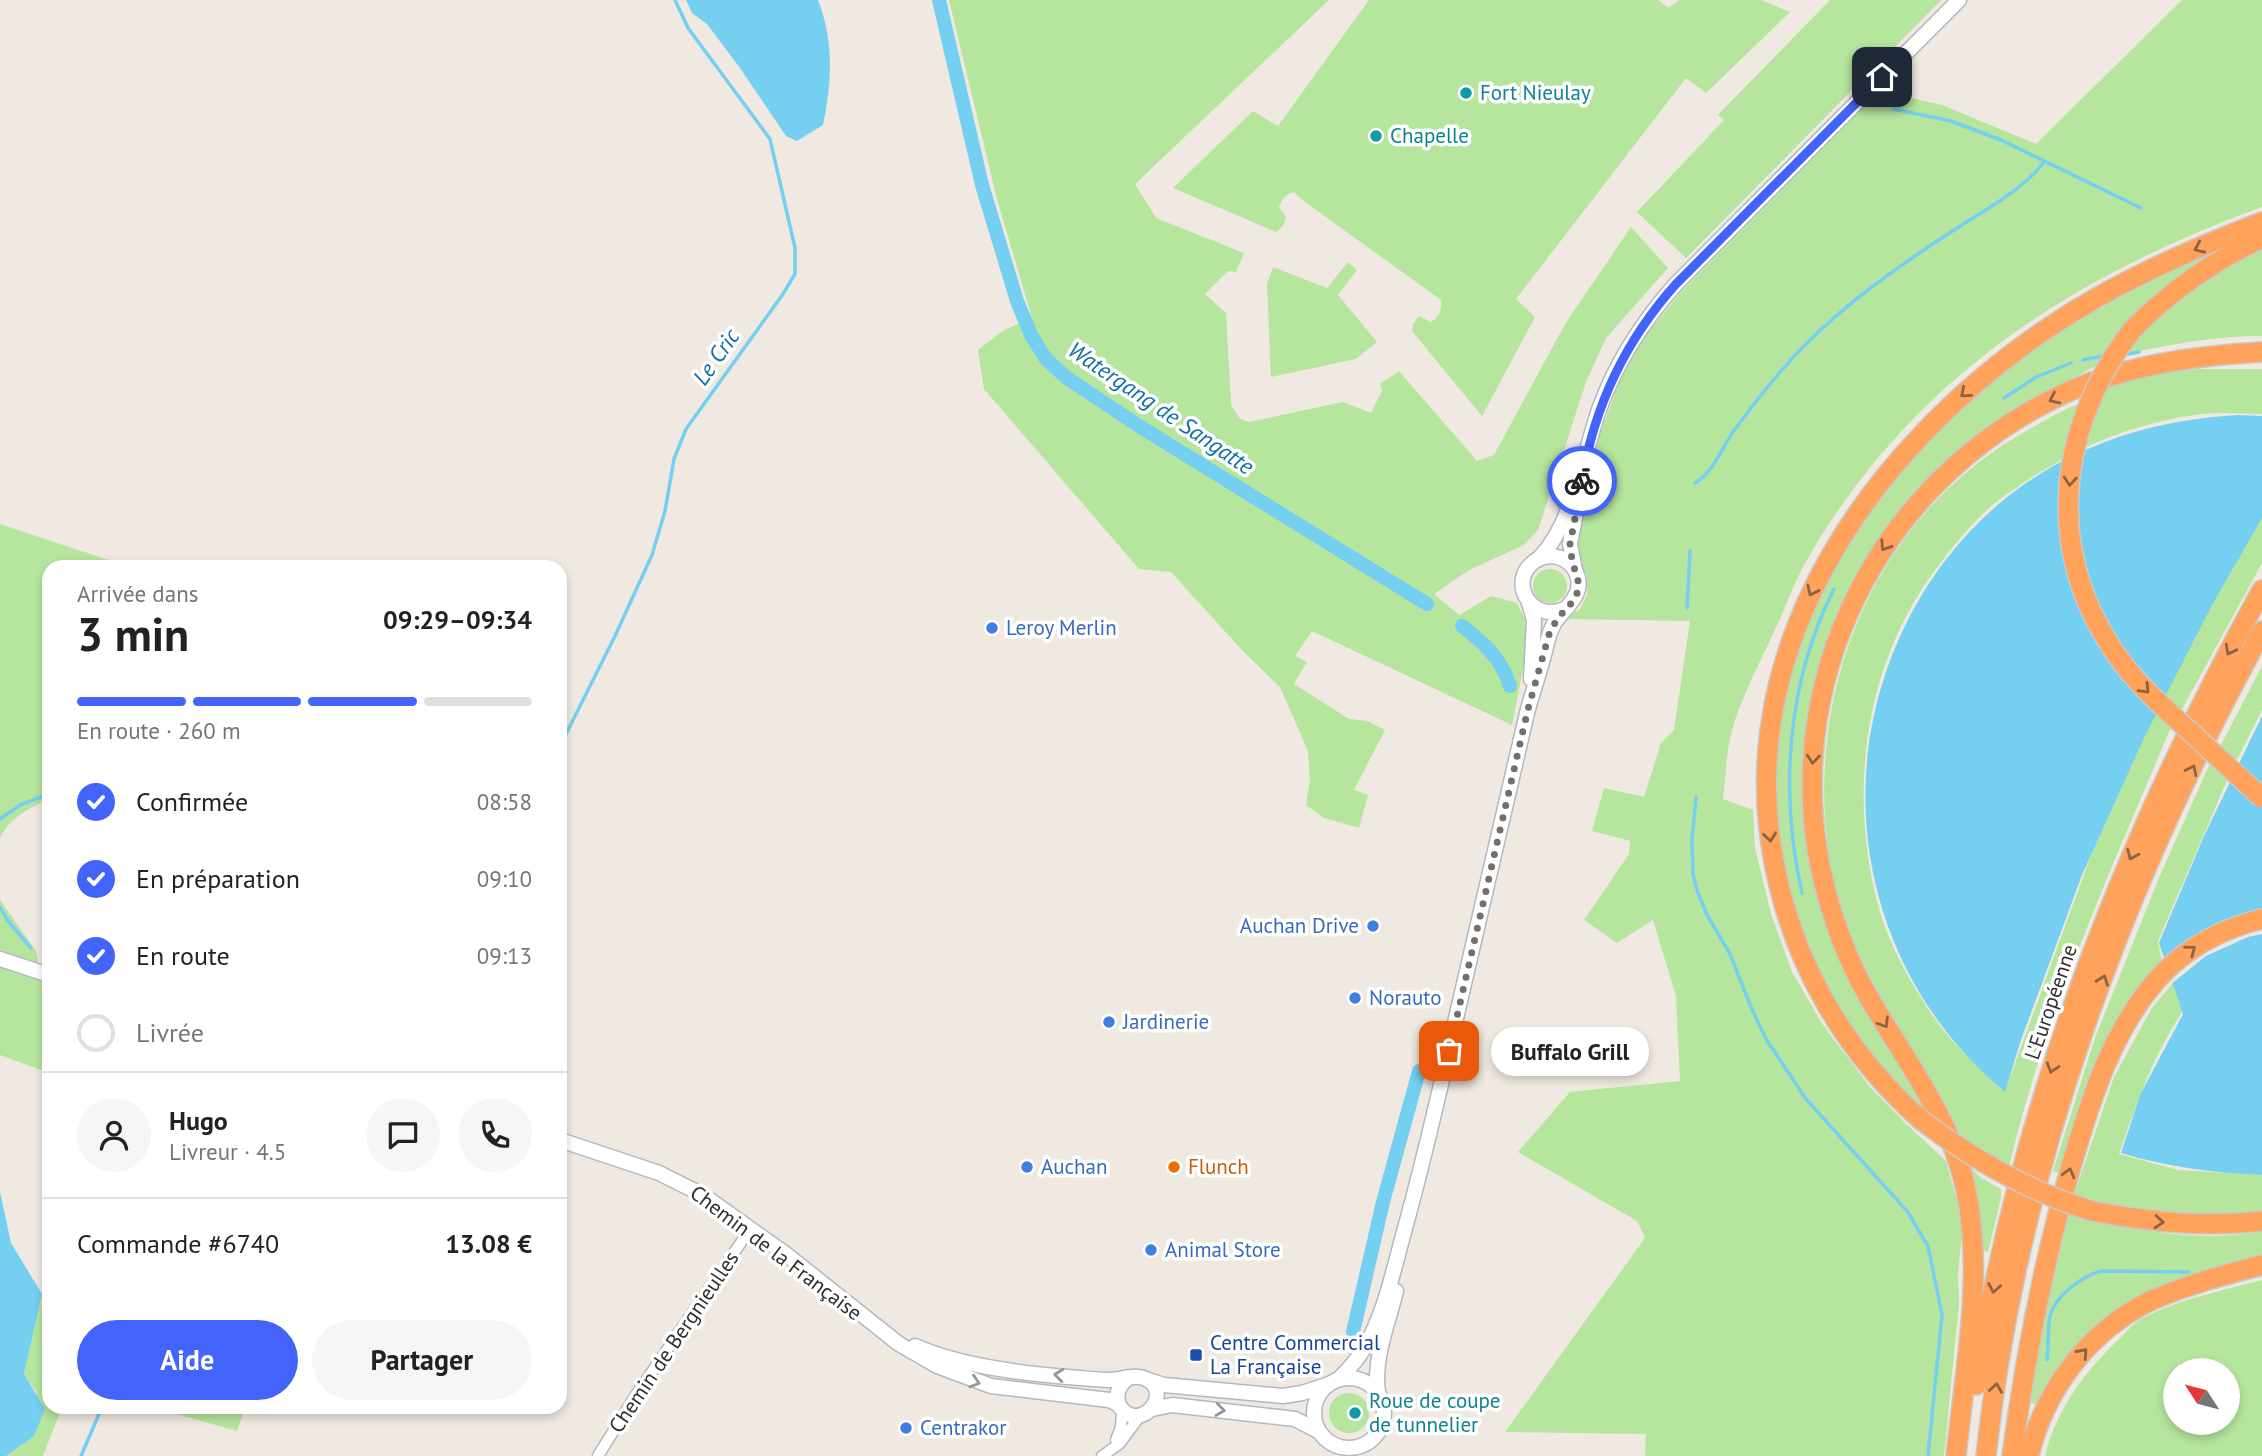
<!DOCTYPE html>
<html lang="fr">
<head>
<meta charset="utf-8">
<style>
  body { margin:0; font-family:"PT Sans",sans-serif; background:#f6f6f6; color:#222; height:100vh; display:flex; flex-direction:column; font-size:26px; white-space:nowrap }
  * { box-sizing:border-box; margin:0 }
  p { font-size:23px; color:#767676 }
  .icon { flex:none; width:38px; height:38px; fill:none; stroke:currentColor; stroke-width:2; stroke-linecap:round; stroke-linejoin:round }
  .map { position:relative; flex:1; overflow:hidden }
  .sheet { position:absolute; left:42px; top:560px; width:525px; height:854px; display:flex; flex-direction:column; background:#fff; border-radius:21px; box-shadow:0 4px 10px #0003 }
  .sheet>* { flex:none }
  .needle { width:46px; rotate:306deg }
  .controls { position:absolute; left:2163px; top:1358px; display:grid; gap:14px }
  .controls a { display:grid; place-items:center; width:77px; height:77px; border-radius:50%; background:#fff; box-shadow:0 4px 10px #0003; font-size:35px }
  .pin { position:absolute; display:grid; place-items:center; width:60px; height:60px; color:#fff; margin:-30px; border-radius:14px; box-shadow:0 4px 10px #0006 }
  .courier { position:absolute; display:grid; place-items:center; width:70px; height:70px; margin:-35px; border:5px solid #4264fb; border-radius:50%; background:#fff; color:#222; box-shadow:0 2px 9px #0007 }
  .bubble { position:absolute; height:49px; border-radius:24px; background:#fff; box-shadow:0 4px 10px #0003; font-size:23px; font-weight:700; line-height:49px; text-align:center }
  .headline em { font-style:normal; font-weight:700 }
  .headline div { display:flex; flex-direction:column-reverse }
  .headline { display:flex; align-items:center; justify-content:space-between; height:119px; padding:0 35px }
  h1 { font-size:46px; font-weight:700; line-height:52px }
  .bar { display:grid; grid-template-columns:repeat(4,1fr); gap:10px 7px; align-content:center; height:84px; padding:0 35px }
  .bar i { height:9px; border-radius:5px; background:#e0e0e0 }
  .bar .current { background:#4264fb }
  .bar p { grid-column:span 4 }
  .line { display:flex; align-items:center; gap:18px; padding:0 35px; border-top:2px solid #e0e0e0 }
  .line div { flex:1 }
  .round { display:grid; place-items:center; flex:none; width:74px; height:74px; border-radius:37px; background:#f6f6f6 }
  ol { padding:0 35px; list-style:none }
  li { display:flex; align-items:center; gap:21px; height:77px }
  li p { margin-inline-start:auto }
  li .icon { padding:7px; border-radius:50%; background:#4264fb; color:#fff; stroke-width:4 }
  li:last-child { color:#767676 }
  li i { width:38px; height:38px; border:4px solid #e0e0e0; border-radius:50% }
  .cta { display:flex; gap:14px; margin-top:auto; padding:14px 35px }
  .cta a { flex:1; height:80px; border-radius:42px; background:#4264fb; color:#fff; font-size:28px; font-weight:700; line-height:80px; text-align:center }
  .cta a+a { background:#f6f6f6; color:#222 }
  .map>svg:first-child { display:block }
  .green { fill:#b6e59e; fill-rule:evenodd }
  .water { fill:#75cff0 }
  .pier { fill:#efe9e1 }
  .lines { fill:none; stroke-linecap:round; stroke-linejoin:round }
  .stream { stroke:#75cff0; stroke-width:3.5 }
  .canal { stroke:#75cff0; stroke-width:14 }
  .street-casing { stroke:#b4b7c1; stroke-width:13 }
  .secondary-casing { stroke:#b4b7c1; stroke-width:17 }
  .highway-casing { stroke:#c9c9c9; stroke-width:22 }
  .street { stroke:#fff; stroke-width:10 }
  .secondary { stroke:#fff; stroke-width:14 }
  .highway { stroke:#ffa35c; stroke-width:19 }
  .highway-bridge-casing { stroke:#c9c9c9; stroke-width:22; stroke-linecap:butt }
  .highway-bridge { stroke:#ffa35c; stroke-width:19 }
  .oneway { stroke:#8c6343 }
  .oneway2 { stroke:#969696 }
  .done { stroke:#726f6d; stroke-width:7; stroke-dasharray:0 12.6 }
  .route { stroke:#4264fb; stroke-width:9 }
  .culture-dot { fill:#0f9aa8; stroke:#fff; stroke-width:2.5 }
  .shop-dot { fill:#3f7fe0; stroke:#fff; stroke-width:2.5 }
  .food-dot { fill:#e8710a; stroke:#fff; stroke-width:2.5 }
  .transit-dot { fill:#1a4fb4; stroke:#fff; stroke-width:2.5 }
  .labels { text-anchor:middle; stroke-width:7; stroke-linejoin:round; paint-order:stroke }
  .culture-label { font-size:21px; fill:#0d838f; stroke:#fff; text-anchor:start }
  .shop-label { font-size:21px; fill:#366cbe; stroke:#fff; text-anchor:start }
  .street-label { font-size:21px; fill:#2e2e2e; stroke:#fff }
  .food-label { font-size:21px; fill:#c56008; stroke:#fff; text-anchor:start }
  .transit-label { font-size:21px; fill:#164399; stroke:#fff; text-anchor:start }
  .water-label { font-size:23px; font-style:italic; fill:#0d6fa3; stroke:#fff }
</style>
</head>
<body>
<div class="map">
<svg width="2262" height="1456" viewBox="0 0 2262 1456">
  <rect width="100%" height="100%" fill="#efe9e1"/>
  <g class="green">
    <polygon points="949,0 1329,0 1135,184 1156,218 1244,253 1236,272 1228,271 1205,294 1226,313 1231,405 1240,419 1249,422 1343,402 1371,413 1382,391 1380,384 1399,371 1477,461 1494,455 1565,324 1631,227 1668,268 1606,338 1586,382 1538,530 1524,545 1469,570 1434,594 1459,615 1491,596 1517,603 1525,619 1525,659 1512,725 1312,631 1295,656 1307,662 1294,684 1349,719 1367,721 1385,730 1354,790 1368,795 1359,828 1324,818 1306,805 1310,780 1308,751 1280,687 1241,649 1171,572 1139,569 984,389 978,350 1004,330 1032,318 997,199"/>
    <path d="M 1369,0 L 1658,0 L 1669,8 L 1679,0 L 1761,0 L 1790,12 L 1706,93 L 1686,78 L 1516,299 L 1535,317 L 1482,416 L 1412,331 L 1413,324 L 1419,316 L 1431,322 C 1440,316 1442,310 1441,300 L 1301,199 L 1294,192 C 1286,194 1282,199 1279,207 L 1286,217 L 1283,226 L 1276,232 L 1173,188 L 1253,111 L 1278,126 Z"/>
    <polygon points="1830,0 1941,0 1686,258 1637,212 1724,120 1718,115"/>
    <path d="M 2182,0 L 2262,0 L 2262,207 C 2068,278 1908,381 1804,565 C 1794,583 1787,604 1778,623 C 1763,657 1742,694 1732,730 C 1726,752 1726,776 1723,799 L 1753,810 L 1755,848 L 1771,914 L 1792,972 L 1823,1025 L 1870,1087 L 1904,1122 L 1946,1161 L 1963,1222 L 1958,1273 L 1959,1303 L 1944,1456 L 1645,1456 L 1646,1434 L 1505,1432 L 1645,1238 L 1637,1221 L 1518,1152 L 1570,1092 L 1680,1081 L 1676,996 L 1653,920 L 1617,943 L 1584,920 L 1629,854 L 1630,841 L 1592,831 L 1604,788 L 1644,797 L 1661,743 L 1674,730 L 1690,621 L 1566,619 L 1580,609 L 1587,595 L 1587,576 L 1576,556 L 1599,437 L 1620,380 L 1643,339 L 1682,291 L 1880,91 L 1942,105 L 2036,144 Z"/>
    <polygon points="2225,243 2227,247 2178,276 2144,305 2111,344 2098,365 2033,398 1979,436 1955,455 1915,495 1820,667 1807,729 1804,764 1812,867 1921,1098 1928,1117 1848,1030 1801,943 1776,846 1776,728 1801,630 1859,522 1921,447 1982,389 2089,309"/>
    <path d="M 2262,249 L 2262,336 C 2215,336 2172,344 2126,354 C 2160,308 2209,272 2262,249 Z"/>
    <polygon points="1348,262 1357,270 1338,295 1377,342 1356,359 1271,377 1267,284 1273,267 1327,288"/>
    <path d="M 2200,369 L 2262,369 L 2262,414 C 2242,414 2221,412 2201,414 C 2161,419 2121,431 2084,448 L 2104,390 L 2142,375 Z"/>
    <path d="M 2079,404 C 2076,416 2071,450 2062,459 C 2055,465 2043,470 2035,475 C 2023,483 2011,491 2000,499 C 1976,517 1954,545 1936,569 C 1863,666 1847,796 1880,912 C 1890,947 1914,989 1935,1019 C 1955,1047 1980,1069 2005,1091 L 2091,855 L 2156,710 L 2171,727 C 2111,870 2044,1016 2009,1167 C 1996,1160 1968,1147 1959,1138 C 1950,1130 1940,1098 1934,1086 C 1925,1070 1915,1056 1906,1041 C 1880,997 1852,953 1839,904 C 1791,723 1861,522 2028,430 C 2045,421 2061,410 2079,404 Z"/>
    <polygon points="2262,517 2262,563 2181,711 2164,695 2206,615"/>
    <path d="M 0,524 L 130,567 L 49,567 L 49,800 C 29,807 9,819 0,838 Z"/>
    <circle cx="1550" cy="586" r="17"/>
    <polygon points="2262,666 2262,710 2237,760 2220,747"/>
    <polygon points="2211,761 2228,778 2158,941 2162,962 2060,1174 2053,1171 2095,1038 2159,878"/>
    <polygon points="0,900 36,951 49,1017 49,1073 0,1055"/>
    <path d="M 2173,983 L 2184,1009 C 2152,1058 2138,1100 2119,1154 L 2178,1170 L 2262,1175 L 2262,1212 C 2198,1219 2136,1212 2074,1195 L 2114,1077 L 2152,1008 Z"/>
    <polygon points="1971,1168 1981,1178 2001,1189 2001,1198 1988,1252 1980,1249 1975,1190"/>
    <path d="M 2066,1213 C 2130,1229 2196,1244 2262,1231 L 2262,1259 L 2148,1292 L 2038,1405 L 2027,1401 Z"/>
    <path d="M 2262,1280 L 2262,1456 L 2045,1456 C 2057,1408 2084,1373 2119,1339 C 2127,1332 2134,1322 2143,1318 C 2180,1299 2223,1290 2262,1280 ZM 2228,1370 L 2228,1423 L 2175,1423 L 2175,1370 Z"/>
    <polygon points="42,1294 49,1336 49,1407 60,1407 60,1412 43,1456 6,1456 34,1436 37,1393 24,1374"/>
    <circle cx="1349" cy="1413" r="20"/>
    <polygon points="152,1407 245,1407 237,1431"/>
  </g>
  <g class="water">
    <path d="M 686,0 L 818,0 C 834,41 832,83 823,125 L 797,141 L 786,136 L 740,68 L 707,24 L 692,13 Z"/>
    <path d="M 2238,415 L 2262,416 L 2262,518 L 2212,605 L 2144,738 L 2082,875 L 2021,1040 L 2005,1092 C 1863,974 1825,777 1911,614 C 1939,561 1980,514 2029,481 C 2092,439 2163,419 2238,415 Z"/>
    <path d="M 2262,716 L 2262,1175 C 2213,1173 2168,1167 2121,1153 L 2140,1095 L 2183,1014 L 2159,943 L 2204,836 Z"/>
    <polygon points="0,1192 11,1243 42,1294 24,1374 45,1409 34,1436 6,1456 0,1456"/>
  </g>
  <polygon class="pier" points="2262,913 2262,934 2248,937 2206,956 2170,985 2163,965"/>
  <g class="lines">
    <g class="stream">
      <polyline points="1893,109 1951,121 2001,140 2141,208"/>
      <polyline points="2123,355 2139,352"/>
      <polyline points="2083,360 2108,355"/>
      <polyline points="2004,398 2036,377 2071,363"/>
      <path d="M 1695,483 C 1714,472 1721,449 1733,432 C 1755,402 1778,372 1804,346 C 1847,302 1899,266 1951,232 C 1982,211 2021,192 2044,162"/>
      <polyline points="1687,608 1690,551"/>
      <polyline points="560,746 615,636 652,555 665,511 674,459 686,429 783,294 795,274 795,248 770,139 688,28 675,0"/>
      <polyline points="1696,798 1692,840 1693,875 1698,893 1707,915 1730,954 1751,1007 1766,1039 1806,1099 1907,1211 1928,1246 1942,1315 1928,1456"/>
      <polyline points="0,819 20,805 49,794"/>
      <path d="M 1802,893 C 1779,792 1787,682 1834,589"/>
      <polyline points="0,907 8,921 31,948"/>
      <path d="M 2047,1360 C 2049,1346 2047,1330 2050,1316 C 2055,1296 2083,1275 2102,1271 L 2188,1272"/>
      <polyline points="81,1456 102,1407"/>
    </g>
    <g class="canal">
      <polyline points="939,0 982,185 1017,301 1031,335 1046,359 1067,378 1139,426 1427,604"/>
      <path d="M 1462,626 C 1484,643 1501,658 1510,686"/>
      <polyline points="1353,1332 1383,1202 1419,1071"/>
    </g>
    <defs>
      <g id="street">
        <polyline points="1116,1440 1121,1427 1122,1410"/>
        <polyline points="598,1456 636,1395 751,1228"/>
        <polyline points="1102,1456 1119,1444 1140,1416"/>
      </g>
      <g id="secondary">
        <path d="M 1538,559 C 1573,526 1584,451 1600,407 C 1617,361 1643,321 1676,284 L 1959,0"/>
        <polyline points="1575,570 1570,544 1579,498"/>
        <polyline points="1529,603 1534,620 1531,679"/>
        <polyline points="0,959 49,975"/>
        <polyline points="560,1140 659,1173 703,1195 787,1255 899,1344 937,1366 991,1386 1109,1400 1118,1404"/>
        <path d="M 915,1346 C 968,1370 1049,1376 1107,1380 C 1118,1381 1133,1374 1144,1378 C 1168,1387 1155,1418 1132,1416 C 1114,1409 1113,1390 1127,1379"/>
        <circle cx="1349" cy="1413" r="35"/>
        <polyline points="1148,1380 1164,1385 1283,1396 1302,1393 1327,1385"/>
        <path d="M 1338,1380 C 1348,1370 1358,1359 1365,1347 C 1383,1316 1392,1277 1401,1243 C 1421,1171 1438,1099 1454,1027 C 1479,922 1502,817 1527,713 C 1533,690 1541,669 1546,647 C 1548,638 1550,630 1555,622 C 1566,606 1586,594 1576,572 C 1573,566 1567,561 1561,558 C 1552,555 1543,556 1535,561 C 1505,582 1534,627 1568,607"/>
        <path d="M 1378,1393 C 1373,1359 1388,1324 1396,1291"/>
        <polyline points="1152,1409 1172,1405 1295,1419 1318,1431"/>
      </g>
      <g id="highway">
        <path d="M 2132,330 C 2170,291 2213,261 2262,238"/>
        <path d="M 1920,1119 C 1844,1051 1793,963 1774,862 C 1732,644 1873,448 2045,330 C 2112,284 2187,251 2262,222"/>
        <path d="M 2092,1211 C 2148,1222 2204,1228 2262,1221"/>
        <path d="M 1976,1385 C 2020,1105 2125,838 2262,590"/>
        <path d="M 1956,1456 C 1965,1369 1984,1276 1966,1190 C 1951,1117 1904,1059 1868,996 C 1853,970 1841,941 1832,912 C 1767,708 1866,490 2057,397 C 2120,366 2192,356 2262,352"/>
        <path d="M 1986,1456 C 2017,1168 2123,884 2262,631"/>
        <path d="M 2012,1456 C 2025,1359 2043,1264 2070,1170 C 2090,1101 2113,1024 2165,971 C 2193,944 2224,928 2262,919"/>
        <path d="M 2029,1456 C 2044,1390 2089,1331 2150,1301 C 2186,1285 2224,1275 2262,1265"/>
      </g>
    </defs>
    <use href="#street" class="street-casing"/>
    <use href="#secondary" class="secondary-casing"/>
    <use href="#highway" class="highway-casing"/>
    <use href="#street" class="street"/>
    <use href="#secondary" class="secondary"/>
    <use href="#highway" class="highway"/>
    <defs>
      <g id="highway-bridge">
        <path d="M 2132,330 C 2052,435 2044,563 2127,669 C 2144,690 2164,708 2184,726 C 2210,750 2236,774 2262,798"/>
        <path d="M 1920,1119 C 1973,1160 2028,1191 2092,1211"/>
      </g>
    </defs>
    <use href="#highway-bridge" class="highway-bridge-casing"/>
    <use href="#highway-bridge" class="highway-bridge"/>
  </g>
  <defs><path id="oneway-chevron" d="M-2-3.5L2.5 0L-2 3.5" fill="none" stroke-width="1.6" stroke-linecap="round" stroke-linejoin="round" transform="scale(1.75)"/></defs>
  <g class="oneway">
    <use href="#oneway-chevron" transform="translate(2199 248) rotate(156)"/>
    <use href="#oneway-chevron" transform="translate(1965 393) rotate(139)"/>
    <use href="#oneway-chevron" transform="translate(2054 399) rotate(154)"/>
    <use href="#oneway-chevron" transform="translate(2070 481) rotate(95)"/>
    <use href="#oneway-chevron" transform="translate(1885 546) rotate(123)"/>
    <use href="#oneway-chevron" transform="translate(1812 591) rotate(115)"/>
    <use href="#oneway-chevron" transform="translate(2230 650) rotate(118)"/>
    <use href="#oneway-chevron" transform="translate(2145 689) rotate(46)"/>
    <use href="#oneway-chevron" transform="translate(1813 759) rotate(95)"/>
    <use href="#oneway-chevron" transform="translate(2192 770) rotate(-64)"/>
    <use href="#oneway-chevron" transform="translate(1770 837) rotate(83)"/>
    <use href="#oneway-chevron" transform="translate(2132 855) rotate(113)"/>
    <use href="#oneway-chevron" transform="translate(2191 950) rotate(-36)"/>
    <use href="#oneway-chevron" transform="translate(2103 980) rotate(-70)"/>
    <use href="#oneway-chevron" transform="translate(1884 1023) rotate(58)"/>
    <use href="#oneway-chevron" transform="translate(2052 1068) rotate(108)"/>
    <use href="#oneway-chevron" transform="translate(2069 1173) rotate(-74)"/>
    <use href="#oneway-chevron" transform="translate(2159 1222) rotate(5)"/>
    <use href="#oneway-chevron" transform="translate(1994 1288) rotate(101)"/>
    <use href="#oneway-chevron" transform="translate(2083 1353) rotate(-48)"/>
    <use href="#oneway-chevron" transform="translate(1996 1388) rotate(-81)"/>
  </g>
  <g class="oneway2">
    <use href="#oneway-chevron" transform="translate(1059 1375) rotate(-174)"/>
    <use href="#oneway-chevron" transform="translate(975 1382) rotate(17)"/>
    <use href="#oneway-chevron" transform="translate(1220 1410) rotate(7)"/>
  </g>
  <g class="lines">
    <polyline class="done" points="1449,1051 1528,709 1550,631 1558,618 1574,600 1578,591 1578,581 1572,560 1570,544 1582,481"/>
    <path class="route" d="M 1582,481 C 1594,406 1625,341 1676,284 L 1882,77"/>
  </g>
  <g class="culture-dot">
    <circle cx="1466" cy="93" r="7"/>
    <circle cx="1376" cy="136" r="7"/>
    <circle cx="1355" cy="1413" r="7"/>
  </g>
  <g class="shop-dot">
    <circle cx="992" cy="628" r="7"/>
    <circle cx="1373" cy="926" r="7"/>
    <circle cx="1355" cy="998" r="7"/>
    <circle cx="1109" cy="1022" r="7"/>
    <circle cx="1027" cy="1167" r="7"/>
    <circle cx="1151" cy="1250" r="7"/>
    <circle cx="906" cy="1428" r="7"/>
  </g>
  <circle class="food-dot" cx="1174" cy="1167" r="7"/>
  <rect class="transit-dot" x="1189" y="1348" width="14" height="14" rx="3.5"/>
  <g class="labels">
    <g class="culture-label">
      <text x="1480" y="100">Fort Nieulay</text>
      <text x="1390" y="143">Chapelle</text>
      <text x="1369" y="1408">Roue de coupe<tspan x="1369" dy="24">de tunnelier</tspan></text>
    </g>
    <g class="shop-label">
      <text x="1006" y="635">Leroy Merlin</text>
      <text x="1359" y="933" text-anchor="end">Auchan Drive</text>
      <text x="1369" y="1005">Norauto</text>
      <text x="1123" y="1029">Jardinerie</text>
      <text x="1041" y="1174">Auchan</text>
      <text x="1165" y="1257">Animal Store</text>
      <text x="920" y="1435">Centrakor</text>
    </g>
    <g class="street-label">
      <text transform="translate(2051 1002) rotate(-71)" y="7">L'Européenne</text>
      <text transform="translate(776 1253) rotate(37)" y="7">Chemin de la Française</text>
      <text transform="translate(674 1342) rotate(-56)" y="7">Chemin de Bergnieulles</text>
    </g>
    <g class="food-label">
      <text x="1188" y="1174">Flunch</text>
    </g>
    <g class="transit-label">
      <text x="1210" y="1350">Centre Commercial<tspan x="1210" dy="24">La Française</tspan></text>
    </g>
    <g class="water-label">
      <text transform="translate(716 357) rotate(-55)" y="8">Le Cric</text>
      <text transform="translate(1161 408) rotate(34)" y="8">Watergang de Sangatte</text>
    </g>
  </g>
</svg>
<div class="controls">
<a><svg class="needle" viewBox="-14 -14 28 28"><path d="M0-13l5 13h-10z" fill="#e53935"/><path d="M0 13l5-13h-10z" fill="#767676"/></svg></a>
</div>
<div class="pin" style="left:1449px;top:1051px;background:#ea580c"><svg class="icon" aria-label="bag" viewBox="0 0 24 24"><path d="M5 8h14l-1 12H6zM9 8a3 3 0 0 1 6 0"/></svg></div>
<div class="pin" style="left:1882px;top:77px;background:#1f2937"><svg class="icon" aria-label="home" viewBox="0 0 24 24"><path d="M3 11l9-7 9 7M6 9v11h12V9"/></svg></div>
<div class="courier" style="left:1582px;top:481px"><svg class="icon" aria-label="bike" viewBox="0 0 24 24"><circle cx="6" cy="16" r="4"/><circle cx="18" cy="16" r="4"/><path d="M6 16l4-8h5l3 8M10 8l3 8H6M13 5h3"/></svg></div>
<div class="bubble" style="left:1491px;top:1027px;width:158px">Buffalo Grill</div>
<section class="sheet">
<div class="headline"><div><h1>3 min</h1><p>Arrivée dans</p></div><em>09:29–09:34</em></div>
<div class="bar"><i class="current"></i><i class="current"></i><i class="current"></i><i></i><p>En route · 260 m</p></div>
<ol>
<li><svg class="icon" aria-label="check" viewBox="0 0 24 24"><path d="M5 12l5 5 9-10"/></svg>Confirmée<p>08:58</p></li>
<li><svg class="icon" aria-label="check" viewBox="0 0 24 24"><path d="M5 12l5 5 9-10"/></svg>En préparation<p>09:10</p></li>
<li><svg class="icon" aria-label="check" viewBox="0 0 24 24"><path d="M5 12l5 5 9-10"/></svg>En route<p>09:13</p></li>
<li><i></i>Livrée</li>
</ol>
<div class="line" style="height:126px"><a class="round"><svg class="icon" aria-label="person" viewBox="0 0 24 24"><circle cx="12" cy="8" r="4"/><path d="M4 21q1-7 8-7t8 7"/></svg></a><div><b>Hugo</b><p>Livreur · 4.5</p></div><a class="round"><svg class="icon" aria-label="chat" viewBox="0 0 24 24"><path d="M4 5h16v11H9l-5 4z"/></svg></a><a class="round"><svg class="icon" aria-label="phone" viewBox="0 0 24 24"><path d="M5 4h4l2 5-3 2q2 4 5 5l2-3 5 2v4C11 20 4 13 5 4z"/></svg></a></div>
<div class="line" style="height:91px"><div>Commande #6740</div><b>13.08 €</b></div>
<div class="cta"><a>Aide</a><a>Partager</a></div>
</section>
</div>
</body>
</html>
